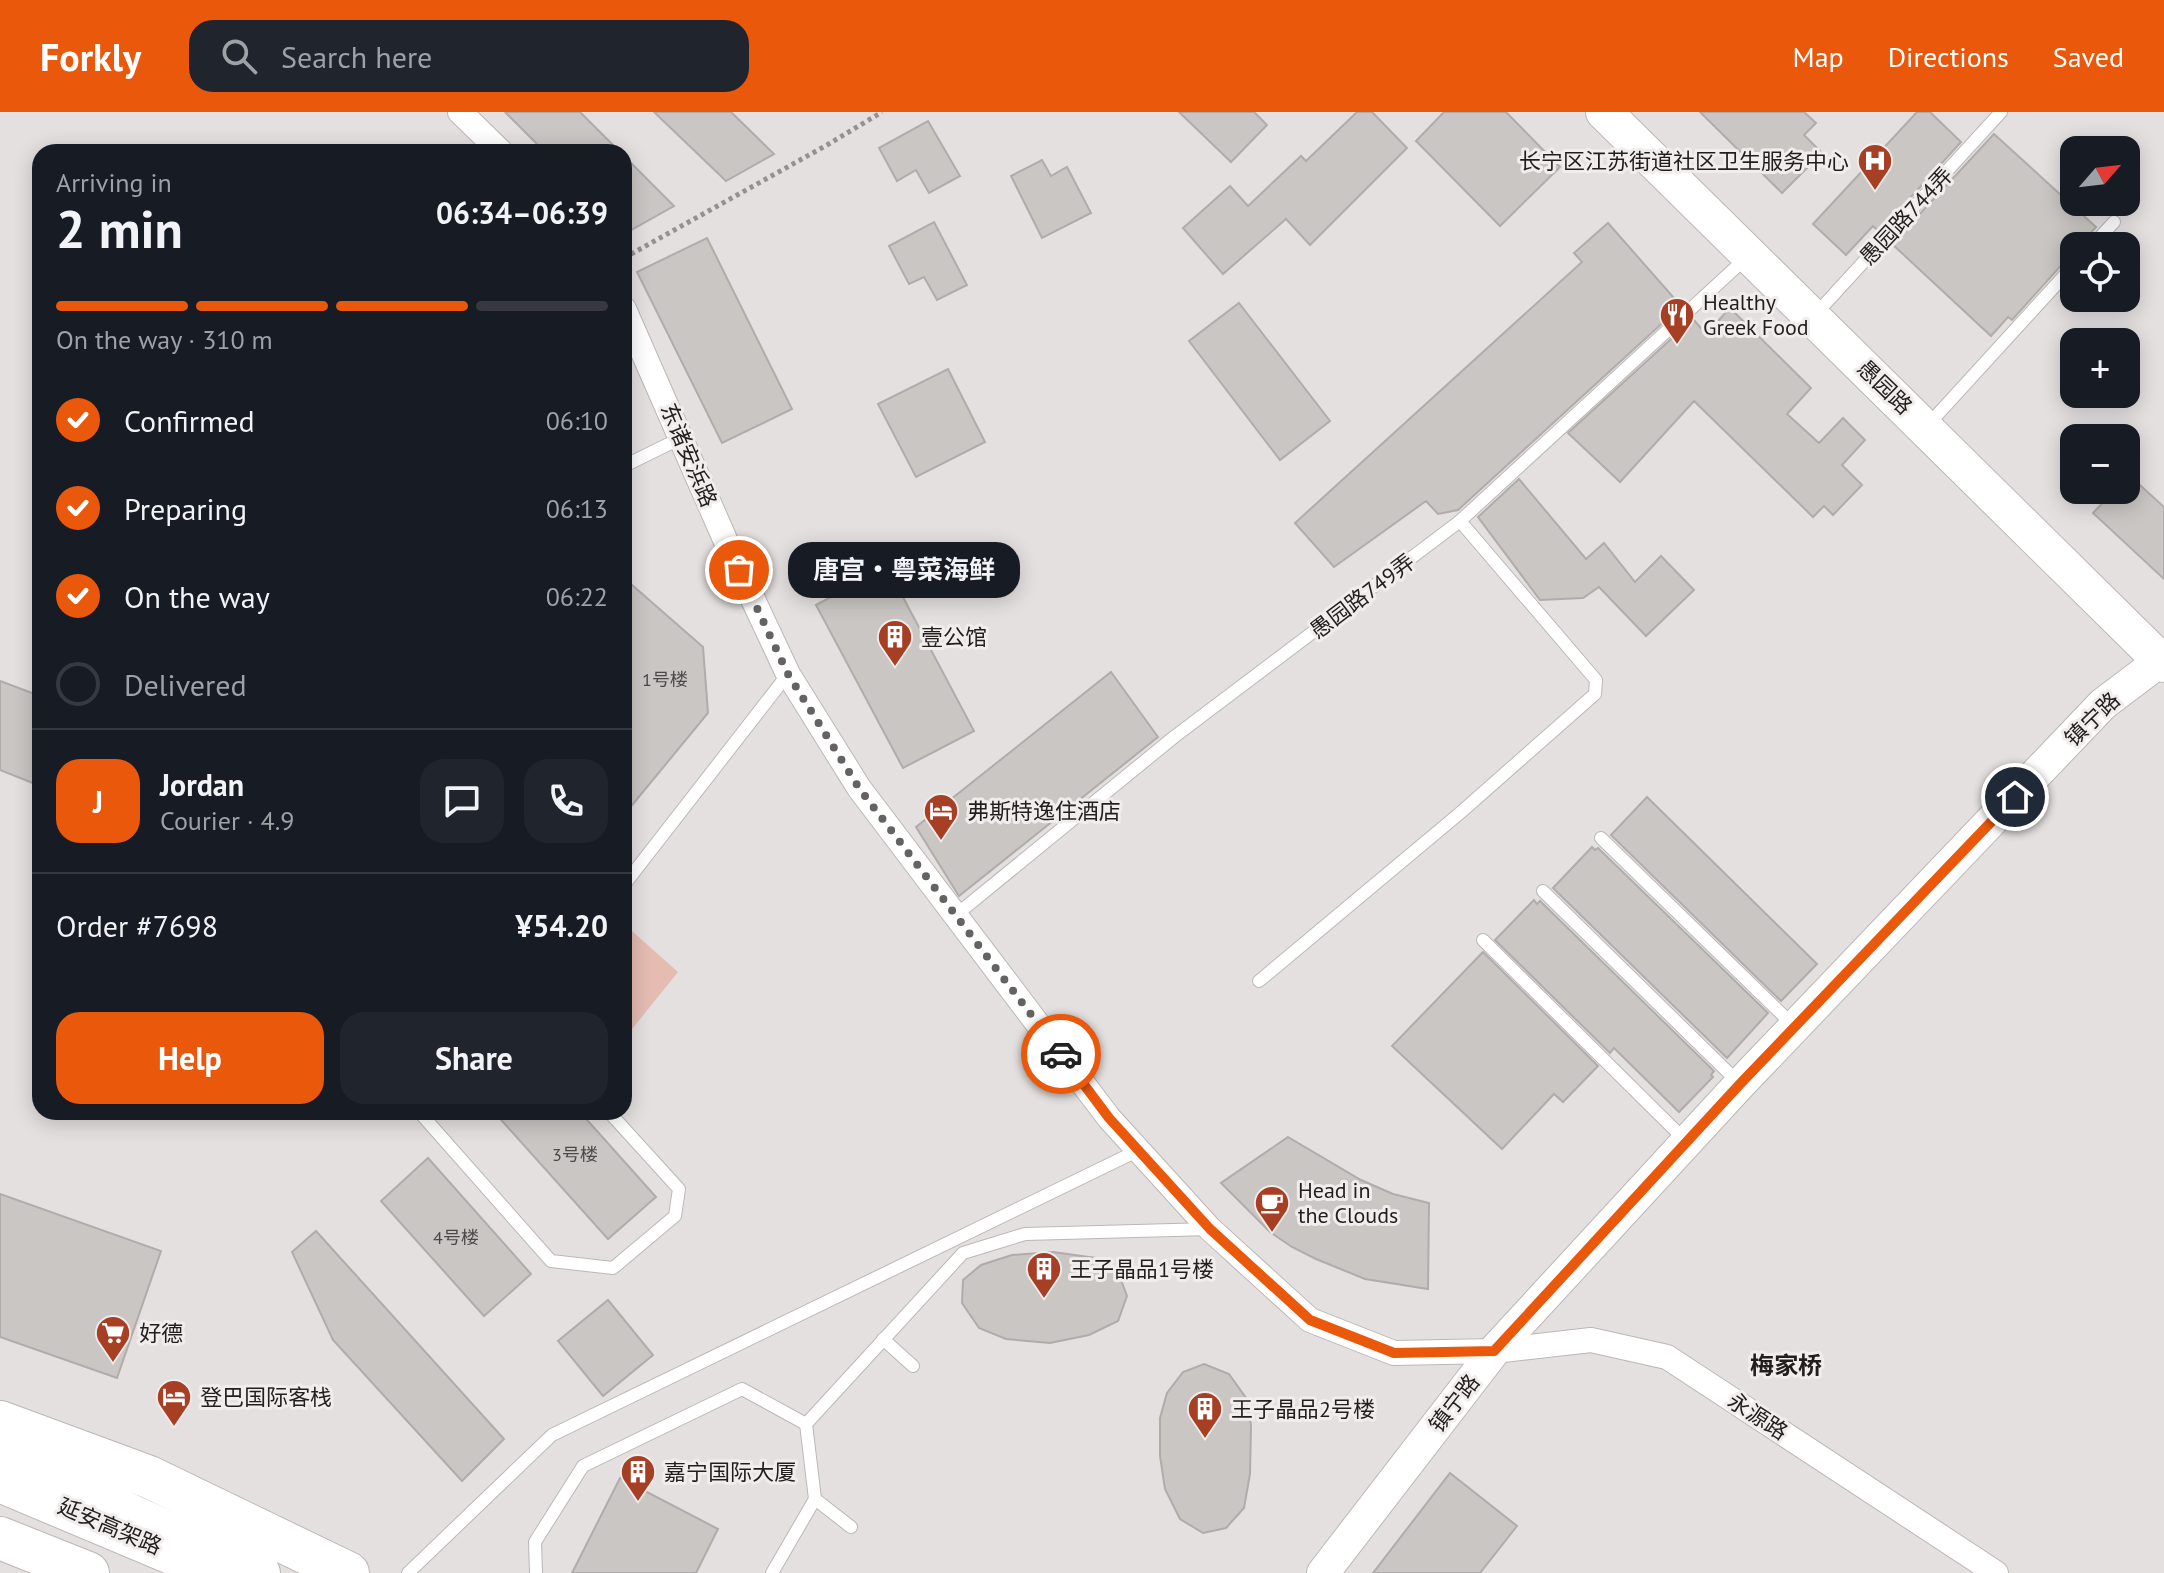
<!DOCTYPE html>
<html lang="en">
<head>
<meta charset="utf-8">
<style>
  body { margin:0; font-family:"PT Sans","Noto Sans SC",sans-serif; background:#20242c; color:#f1f3f6; height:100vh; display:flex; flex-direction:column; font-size:30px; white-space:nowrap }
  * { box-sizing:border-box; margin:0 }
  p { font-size:26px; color:#9ea1a6 }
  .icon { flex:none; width:44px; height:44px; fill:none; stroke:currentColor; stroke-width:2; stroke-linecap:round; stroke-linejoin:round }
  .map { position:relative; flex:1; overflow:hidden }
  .panel { position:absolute; left:32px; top:32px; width:600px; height:976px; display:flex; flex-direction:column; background:#171b24; border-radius:24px; box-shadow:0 4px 20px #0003 }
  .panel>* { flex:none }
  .needle { width:52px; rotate:62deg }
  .buttons { position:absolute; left:2060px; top:24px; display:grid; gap:16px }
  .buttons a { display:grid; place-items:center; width:80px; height:80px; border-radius:16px; background:#171b24; box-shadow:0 4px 20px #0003; font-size:40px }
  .pin { position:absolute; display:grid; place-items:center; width:68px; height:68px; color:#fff; margin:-34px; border:4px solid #fff; border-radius:50%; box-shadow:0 2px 8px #0007 }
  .courier { position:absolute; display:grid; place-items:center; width:80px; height:80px; margin:-40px; border:6px solid #ea580c; border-radius:50%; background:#fff; color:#222; box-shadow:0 2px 10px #0007 }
  .bubble { position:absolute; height:56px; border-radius:24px; background:#171b24; box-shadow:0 4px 20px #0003; font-size:26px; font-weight:700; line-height:56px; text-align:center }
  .summary em { font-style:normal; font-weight:700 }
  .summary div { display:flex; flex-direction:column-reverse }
  .summary { display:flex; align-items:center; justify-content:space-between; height:136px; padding:0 24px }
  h1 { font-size:52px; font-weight:700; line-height:60px }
  .bar { display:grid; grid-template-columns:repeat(4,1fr); gap:12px 8px; align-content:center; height:96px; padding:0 24px }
  .bar i { height:10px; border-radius:6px; background:#363941 }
  .bar .selected { background:#ea580c }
  .bar p { grid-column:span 4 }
  .line { display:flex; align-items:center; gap:20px; padding:0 24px; border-top:2px solid #363941 }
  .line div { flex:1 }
  .round { display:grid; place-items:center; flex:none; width:84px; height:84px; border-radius:24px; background:#20242c }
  ol { padding:0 24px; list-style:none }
  li { display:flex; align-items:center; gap:24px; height:88px }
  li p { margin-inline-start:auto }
  li .icon { padding:8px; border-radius:50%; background:#ea580c; color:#fff; stroke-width:4 }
  li:last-child { color:#9ea1a6 }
  li i { width:44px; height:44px; border:4px solid #363941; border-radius:50% }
  .primary-button { display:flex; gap:16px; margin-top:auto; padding:16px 24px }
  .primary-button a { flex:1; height:92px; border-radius:24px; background:#ea580c; color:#fff; font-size:32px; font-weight:700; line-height:92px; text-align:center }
  .primary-button a+a { background:#20242c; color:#f1f3f6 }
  header { display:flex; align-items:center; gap:48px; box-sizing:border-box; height:112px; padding:0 40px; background:#ea580c; color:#fff }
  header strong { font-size:38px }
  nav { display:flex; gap:44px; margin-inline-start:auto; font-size:28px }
  .search { width:560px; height:72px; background:#20242c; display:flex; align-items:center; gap:20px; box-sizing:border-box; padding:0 28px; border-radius:24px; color:#9ea1a6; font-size:30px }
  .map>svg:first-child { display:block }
  .green { fill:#e4bcb2 }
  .building { fill:#cac6c4; stroke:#b0acab; stroke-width:2 }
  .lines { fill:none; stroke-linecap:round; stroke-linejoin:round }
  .service-casing { stroke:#bbb7b6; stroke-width:14 }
  .minor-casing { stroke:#bbb7b6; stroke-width:26 }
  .tertiary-casing { stroke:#bbb7b6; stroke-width:34 }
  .secondary-casing { stroke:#bbb7b6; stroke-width:38 }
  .primary-casing { stroke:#bbb7b6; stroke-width:42 }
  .trunk-casing { stroke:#bbb7b6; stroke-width:44 }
  .path { stroke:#949291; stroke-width:5; stroke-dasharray:4 4; stroke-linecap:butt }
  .service { stroke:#fff; stroke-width:12 }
  .minor { stroke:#fff; stroke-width:24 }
  .tertiary { stroke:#fff; stroke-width:32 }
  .secondary { stroke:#fff; stroke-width:36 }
  .primary { stroke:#fff; stroke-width:40 }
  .trunk { stroke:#fff; stroke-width:42 }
  .done { stroke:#656362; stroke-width:8; stroke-dasharray:0 14.4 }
  .route { stroke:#ea580c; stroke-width:10 }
  .labels { text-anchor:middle; stroke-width:6; stroke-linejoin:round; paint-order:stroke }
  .number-label { font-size:18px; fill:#4a4948 }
  .poi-label { font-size:22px; fill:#201f1e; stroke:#f1edec; text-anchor:start }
  .street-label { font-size:22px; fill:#201f1e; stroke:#f1edec }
  .neighbourhood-label { font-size:24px; font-weight:bold; fill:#201f1e; stroke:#f1edec }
</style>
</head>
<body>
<header>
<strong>Forkly</strong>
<div class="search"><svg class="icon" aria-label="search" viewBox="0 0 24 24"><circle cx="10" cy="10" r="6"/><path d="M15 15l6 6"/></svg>Search here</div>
<nav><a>Map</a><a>Directions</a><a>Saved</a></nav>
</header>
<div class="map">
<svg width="2164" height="1461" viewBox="0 0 2164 1461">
  <rect width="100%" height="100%" fill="#e4e0df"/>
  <polygon class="green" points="624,812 678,860 624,927"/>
  <g class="building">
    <polygon points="505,0 580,0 620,40 545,40"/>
    <polygon points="654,0 731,0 774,42 726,69"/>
    <polygon points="1179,0 1254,0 1267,13 1231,50"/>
    <polygon points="1357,0 1372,0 1407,36 1310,133 1286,107 1223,162 1183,116 1230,74 1248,94 1301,44 1306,49"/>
    <polygon points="1444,0 1506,0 1560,55 1500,114 1416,29"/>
    <polygon points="1700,0 1804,0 1816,11 1804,23 1822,41 1782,81"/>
    <polygon points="1917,0 1930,0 1961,30 1879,120 1873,114 1846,143 1813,112"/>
    <polygon points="928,9 960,64 929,81 916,58 897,69 879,36"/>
    <polygon points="1994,22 2096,115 2079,134 2074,134 2074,139 2012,208 2008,205 1991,224 1892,132"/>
    <polygon points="624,44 674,94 624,122"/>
    <polygon points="1042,48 1051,64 1067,55 1091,101 1042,126 1011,64"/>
    <polygon points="934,110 967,173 937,188 924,165 909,172 889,134"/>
    <polygon points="1608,111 1681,194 1458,398 1438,402 1426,389 1334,455 1295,411 1582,150 1574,141"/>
    <polygon points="707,126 792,297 722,331 637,160"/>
    <polygon points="1239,191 1330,309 1280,348 1189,229"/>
    <polygon points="1730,196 1811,276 1787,302 1819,331 1843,306 1865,328 1842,353 1862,373 1833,403 1824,394 1813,405 1694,289 1620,370 1568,321 1693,207 1706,222"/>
    <polygon points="948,257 985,330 916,365 878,292"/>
    <polygon points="2129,363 2164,395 2164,467 2093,401 2115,378 2126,378 2126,366"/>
    <polygon points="1519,367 1586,447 1604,431 1635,470 1661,444 1694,478 1646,524 1599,475 1583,486 1540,488 1478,405"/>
    <polygon points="887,455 974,619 903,656 816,493"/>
    <polygon points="624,466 703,535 708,601 624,703"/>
    <polygon points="1111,560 1158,625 959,784 916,715"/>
    <polygon points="0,569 40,584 40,674 0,658"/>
    <polygon points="1647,685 1817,852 1781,889 1611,723"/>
    <polygon points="1592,735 1595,738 1598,736 1768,901 1727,946 1553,776"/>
    <polygon points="1534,788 1537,792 1540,789 1714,959 1711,963 1713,965 1679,1000 1614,936 1610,941 1495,828"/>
    <polygon points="1483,840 1598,954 1563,990 1554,982 1502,1037 1392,934"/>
    <polygon points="494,1000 580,1000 656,1085 608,1127"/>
    <polygon points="1288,1025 1361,1068 1393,1082 1429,1091 1428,1177 1365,1167 1316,1147 1292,1135 1270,1120 1221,1071"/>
    <polygon points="428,1046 531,1162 484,1204 381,1089"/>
    <polygon points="0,1082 161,1139 117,1266 0,1225"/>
    <polygon points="316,1119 504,1327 462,1369 333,1228 292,1140"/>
    <polygon points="1053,1140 1096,1146 1118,1160 1127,1184 1118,1209 1089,1223 1050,1231 1006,1227 979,1216 962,1191 963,1168 981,1153 1012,1143"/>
    <polygon points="608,1188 653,1243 603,1284 558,1229"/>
    <polygon points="1204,1252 1229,1262 1246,1286 1251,1313 1250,1362 1244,1396 1226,1416 1203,1421 1180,1407 1165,1377 1160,1344 1160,1306 1167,1281 1183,1260"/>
    <polygon points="1450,1361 1517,1414 1480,1461 1373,1461"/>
    <polygon points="620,1366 718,1417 696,1461 572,1461"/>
  </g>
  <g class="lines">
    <defs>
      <g id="service">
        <polyline points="2092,134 2114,110"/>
        <polyline points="1814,204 2001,0"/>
        <polyline points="1928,313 2074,153"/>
        <polyline points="624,354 681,326"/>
        <polyline points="1601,726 1794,914"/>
        <polyline points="624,773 788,562"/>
        <polyline points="1543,779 1738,970"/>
        <polyline points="956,803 1174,625 1460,409 1746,146"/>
        <polyline points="1483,828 1685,1028"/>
        <polyline points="1259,869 1460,701 1595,582 1596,568 1460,409"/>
        <polyline points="426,1000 422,1003 551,1149 613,1156 675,1104 679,1077 609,1000"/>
        <polyline points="883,1227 913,1254"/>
        <polyline points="815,1387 851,1415"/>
        <polyline points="408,1461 552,1323 1139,1038"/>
        <polyline points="536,1461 535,1430 583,1354 742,1277 806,1312"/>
        <polyline points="772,1461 815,1387 806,1312 963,1141 1025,1122 1210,1117"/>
      </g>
      <g id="minor">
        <polyline points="460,0 501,40"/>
        <polyline points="624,197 727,432 788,562 859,676 1109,1006 1210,1117 1310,1208 1394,1241 1494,1239 1591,1228 1667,1245 1996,1461"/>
      </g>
      <polyline id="tertiary" points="1323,1461 1494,1239 1740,972 2103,592 2160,549"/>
      <polyline id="secondary" points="1604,0 2164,552"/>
      <polyline id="primary" points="0,1343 260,1461"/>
      <g id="trunk">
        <polyline points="0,1310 149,1365 348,1461"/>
        <polyline points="0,1369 219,1461"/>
        <polyline points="0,1426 88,1461"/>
      </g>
    </defs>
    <use href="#service" class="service-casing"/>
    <use href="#minor" class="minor-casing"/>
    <use href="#tertiary" class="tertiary-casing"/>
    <use href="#secondary" class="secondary-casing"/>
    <use href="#primary" class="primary-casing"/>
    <use href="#trunk" class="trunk-casing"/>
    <polyline class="path" points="624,146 827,33 882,0"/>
    <use href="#service" class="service"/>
    <use href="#minor" class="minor"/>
    <use href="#tertiary" class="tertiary"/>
    <use href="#secondary" class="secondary"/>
    <use href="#primary" class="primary"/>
    <use href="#trunk" class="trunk"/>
  </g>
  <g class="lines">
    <polyline class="done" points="739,458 788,562 859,676 1061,942"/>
    <polyline class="route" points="1061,942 1109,1006 1210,1117 1310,1208 1394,1241 1494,1239 1740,972 2015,685"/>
  </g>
  <defs>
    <symbol id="hospital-pin" viewBox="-11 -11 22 30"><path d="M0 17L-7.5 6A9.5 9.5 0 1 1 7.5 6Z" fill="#a73f24" stroke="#f1edec"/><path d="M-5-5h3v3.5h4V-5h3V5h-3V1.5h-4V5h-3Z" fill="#fff"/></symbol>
    <symbol id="restaurant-pin" viewBox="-11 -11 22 30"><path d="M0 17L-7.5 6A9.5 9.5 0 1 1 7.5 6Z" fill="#a73f24" stroke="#f1edec"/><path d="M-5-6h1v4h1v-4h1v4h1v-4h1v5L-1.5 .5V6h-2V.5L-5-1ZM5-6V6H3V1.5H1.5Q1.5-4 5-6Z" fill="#fff"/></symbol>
    <symbol id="building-pin" viewBox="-11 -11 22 30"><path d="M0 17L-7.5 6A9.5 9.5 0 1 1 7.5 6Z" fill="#a73f24" stroke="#f1edec"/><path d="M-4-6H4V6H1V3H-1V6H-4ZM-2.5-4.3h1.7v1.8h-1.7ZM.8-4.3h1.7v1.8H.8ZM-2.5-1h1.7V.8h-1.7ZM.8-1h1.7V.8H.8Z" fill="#fff"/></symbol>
    <symbol id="hotel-pin" viewBox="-11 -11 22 30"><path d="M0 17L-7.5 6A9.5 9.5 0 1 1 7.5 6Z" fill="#a73f24" stroke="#f1edec"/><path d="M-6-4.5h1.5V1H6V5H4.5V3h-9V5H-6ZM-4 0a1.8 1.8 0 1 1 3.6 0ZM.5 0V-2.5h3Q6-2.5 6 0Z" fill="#fff"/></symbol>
    <symbol id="cafe-pin" viewBox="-11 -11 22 30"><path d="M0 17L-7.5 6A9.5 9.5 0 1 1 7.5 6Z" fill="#a73f24" stroke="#f1edec"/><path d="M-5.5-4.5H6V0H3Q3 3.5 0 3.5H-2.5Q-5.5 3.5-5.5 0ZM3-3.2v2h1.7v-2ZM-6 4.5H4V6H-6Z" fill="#fff"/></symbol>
    <symbol id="supermarket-pin" viewBox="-11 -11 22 30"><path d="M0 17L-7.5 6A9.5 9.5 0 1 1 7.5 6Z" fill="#a73f24" stroke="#f1edec"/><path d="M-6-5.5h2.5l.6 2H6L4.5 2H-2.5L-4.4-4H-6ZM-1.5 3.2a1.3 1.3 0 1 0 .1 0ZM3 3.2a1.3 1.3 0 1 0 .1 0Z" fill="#fff"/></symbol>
  </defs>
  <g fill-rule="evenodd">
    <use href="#hospital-pin" x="1855" y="29" width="40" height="54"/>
    <use href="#restaurant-pin" x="1657" y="183" width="40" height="54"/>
    <use href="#building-pin" x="875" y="505" width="40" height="54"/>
    <use href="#hotel-pin" x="921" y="679" width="40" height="54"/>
    <use href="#cafe-pin" x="1252" y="1071" width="40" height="54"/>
    <use href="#building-pin" x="1024" y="1137" width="40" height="54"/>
    <use href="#supermarket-pin" x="93" y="1201" width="40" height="54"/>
    <use href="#hotel-pin" x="154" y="1265" width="40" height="54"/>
    <use href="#building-pin" x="1185" y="1277" width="40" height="54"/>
    <use href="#building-pin" x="618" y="1340" width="40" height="54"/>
  </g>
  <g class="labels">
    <g class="number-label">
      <text x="665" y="574">1号楼</text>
      <text x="575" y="1049">3号楼</text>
      <text x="456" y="1132">4号楼</text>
    </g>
    <g class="poi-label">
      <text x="1849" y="57" text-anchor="end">长宁区江苏街道社区卫生服务中心</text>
      <text x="1703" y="198">Healthy<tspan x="1703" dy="25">Greek Food</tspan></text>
      <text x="921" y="533">壹公馆</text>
      <text x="967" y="707">弗斯特逸住酒店</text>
      <text x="1298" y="1086">Head in<tspan x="1298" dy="25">the Clouds</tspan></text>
      <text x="1070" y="1165">王子晶品1号楼</text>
      <text x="139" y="1229">好德</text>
      <text x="200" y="1293">登巴国际客栈</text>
      <text x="1231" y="1305">王子晶品2号楼</text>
      <text x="664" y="1368">嘉宁国际大厦</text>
    </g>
    <g class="street-label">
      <text transform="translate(1906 104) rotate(-47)" y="8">愚园路744弄</text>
      <text transform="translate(1885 275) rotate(44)" y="8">愚园路</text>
      <text transform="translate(689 343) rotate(67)" y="8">东诸安浜路</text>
      <text transform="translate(1362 484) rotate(-37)" y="8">愚园路749弄</text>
      <text transform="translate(2092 607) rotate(-44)" y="8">镇宁路</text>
      <text transform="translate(1454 1291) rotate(-52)" y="8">镇宁路</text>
      <text transform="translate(1758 1304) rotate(33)" y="8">永源路</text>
      <text transform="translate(110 1414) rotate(23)" y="8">延安高架路</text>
    </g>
    <g class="neighbourhood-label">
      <text x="1786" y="1262">梅家桥</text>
    </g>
  </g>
</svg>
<div class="buttons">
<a><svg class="needle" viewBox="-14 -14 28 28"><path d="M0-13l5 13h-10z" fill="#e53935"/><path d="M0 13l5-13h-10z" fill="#9ea1a6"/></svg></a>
<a><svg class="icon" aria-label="locate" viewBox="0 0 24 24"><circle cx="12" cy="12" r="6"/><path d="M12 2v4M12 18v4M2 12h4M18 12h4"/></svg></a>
<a>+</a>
<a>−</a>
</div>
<div class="pin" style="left:739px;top:458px;background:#ea580c"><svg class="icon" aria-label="bag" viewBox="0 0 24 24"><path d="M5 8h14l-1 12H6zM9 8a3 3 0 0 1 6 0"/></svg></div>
<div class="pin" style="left:2015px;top:685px;background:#1f2937"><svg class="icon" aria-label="home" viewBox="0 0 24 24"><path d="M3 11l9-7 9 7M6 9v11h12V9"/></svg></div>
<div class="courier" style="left:1061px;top:942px"><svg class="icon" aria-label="car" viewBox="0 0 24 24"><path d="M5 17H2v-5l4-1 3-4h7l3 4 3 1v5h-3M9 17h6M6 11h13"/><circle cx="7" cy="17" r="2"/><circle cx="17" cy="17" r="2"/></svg></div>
<div class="bubble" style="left:788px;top:430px;width:232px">唐宫・粤菜海鲜</div>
<section class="panel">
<div class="summary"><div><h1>2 min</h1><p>Arriving in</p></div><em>06:34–06:39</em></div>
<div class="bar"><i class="selected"></i><i class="selected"></i><i class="selected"></i><i></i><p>On the way · 310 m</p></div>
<ol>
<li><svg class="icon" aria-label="check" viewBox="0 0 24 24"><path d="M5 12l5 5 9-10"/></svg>Confirmed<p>06:10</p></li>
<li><svg class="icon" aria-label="check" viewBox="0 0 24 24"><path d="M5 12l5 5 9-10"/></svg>Preparing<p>06:13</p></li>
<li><svg class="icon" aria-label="check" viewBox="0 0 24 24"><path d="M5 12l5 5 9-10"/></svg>On the way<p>06:22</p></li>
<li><i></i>Delivered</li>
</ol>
<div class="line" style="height:144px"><b class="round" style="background:#ea580c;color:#fff">J</b><div><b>Jordan</b><p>Courier · 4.9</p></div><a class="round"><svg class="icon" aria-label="chat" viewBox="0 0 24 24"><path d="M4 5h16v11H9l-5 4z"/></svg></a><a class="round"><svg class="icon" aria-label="phone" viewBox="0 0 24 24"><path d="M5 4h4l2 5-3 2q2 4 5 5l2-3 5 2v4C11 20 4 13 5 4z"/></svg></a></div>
<div class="line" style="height:104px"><div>Order #7698</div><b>¥54.20</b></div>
<div class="primary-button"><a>Help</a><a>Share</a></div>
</section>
</div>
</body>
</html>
